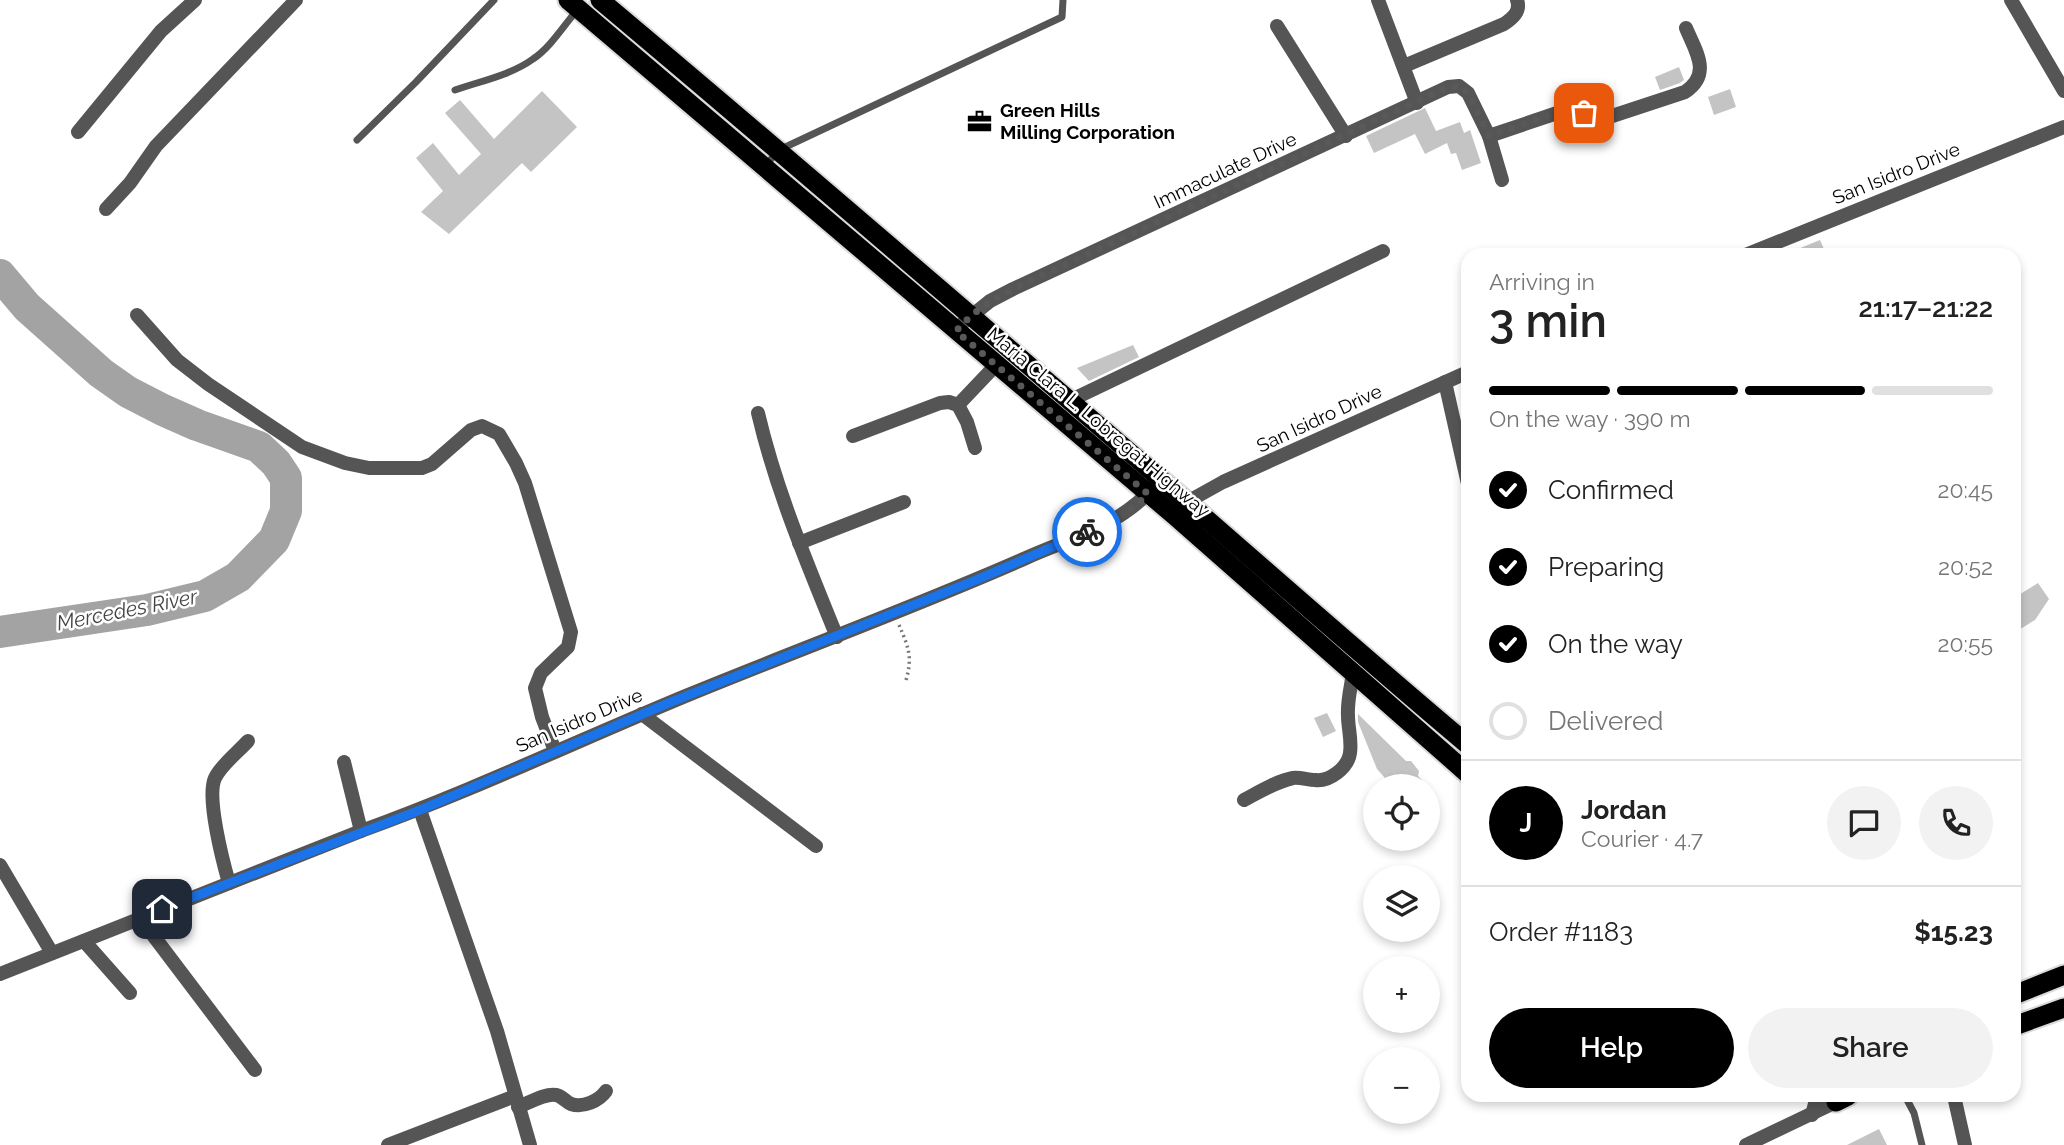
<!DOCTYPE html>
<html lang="en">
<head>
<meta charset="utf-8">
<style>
  body { margin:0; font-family:Raleway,sans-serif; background:#f2f2f2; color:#222; height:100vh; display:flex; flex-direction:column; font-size:26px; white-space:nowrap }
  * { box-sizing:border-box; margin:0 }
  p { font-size:23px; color:#767676 }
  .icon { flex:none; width:38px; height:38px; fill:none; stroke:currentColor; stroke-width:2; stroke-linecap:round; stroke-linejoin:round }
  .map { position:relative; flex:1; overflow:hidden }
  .details { position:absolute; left:1461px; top:248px; width:560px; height:854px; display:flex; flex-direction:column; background:#fff; border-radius:21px; box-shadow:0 4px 10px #0003 }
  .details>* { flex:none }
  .fabs { position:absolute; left:1363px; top:774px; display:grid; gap:14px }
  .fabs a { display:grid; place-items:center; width:77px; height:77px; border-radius:50%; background:#fff; box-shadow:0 4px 10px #0003; font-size:35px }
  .pin { position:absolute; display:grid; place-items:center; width:60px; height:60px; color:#fff; margin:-30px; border-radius:14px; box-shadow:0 4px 10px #0006 }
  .courier { position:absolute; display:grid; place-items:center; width:70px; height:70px; margin:-35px; border:5px solid #1a73e8; border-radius:50%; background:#fff; color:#222; box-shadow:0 2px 9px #0007 }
  .head em { font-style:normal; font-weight:600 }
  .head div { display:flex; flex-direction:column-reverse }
  .head { display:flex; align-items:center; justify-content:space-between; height:119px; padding:0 28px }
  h1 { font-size:46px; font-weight:600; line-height:52px }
  .bar { display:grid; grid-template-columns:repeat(4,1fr); gap:10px 7px; align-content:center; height:84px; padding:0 28px }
  .bar i { height:9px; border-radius:5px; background:#e0e0e0 }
  .bar .active { background:#000 }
  .bar p { grid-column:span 4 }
  .line { display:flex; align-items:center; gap:18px; padding:0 28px; border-top:2px solid #e0e0e0 }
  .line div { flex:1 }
  .round { display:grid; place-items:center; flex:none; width:74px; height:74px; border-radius:37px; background:#f2f2f2 }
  ol { padding:0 28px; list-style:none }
  li { display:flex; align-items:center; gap:21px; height:77px }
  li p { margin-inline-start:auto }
  li .icon { padding:7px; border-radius:50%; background:#000; color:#fff; stroke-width:4 }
  li:last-child { color:#767676 }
  li i { width:38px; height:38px; border:4px solid #e0e0e0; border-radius:50% }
  .cta { display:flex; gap:14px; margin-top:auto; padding:14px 28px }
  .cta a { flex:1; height:80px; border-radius:42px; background:#000; color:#fff; font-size:28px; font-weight:600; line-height:80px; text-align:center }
  .cta a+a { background:#f2f2f2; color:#222 }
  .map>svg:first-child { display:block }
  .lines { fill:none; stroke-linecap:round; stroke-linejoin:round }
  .river { stroke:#a3a3a3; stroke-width:32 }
  .building { fill:#c4c4c4 }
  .trunk-casing { stroke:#dbdbdb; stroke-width:23 }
  .path { stroke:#777; stroke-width:3.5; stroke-dasharray:2 3.5; stroke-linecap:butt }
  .service { stroke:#555; stroke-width:7 }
  .minor { stroke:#555; stroke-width:14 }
  .tertiary { stroke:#555; stroke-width:14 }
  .trunk { stroke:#000; stroke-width:19 }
  .done { stroke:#595959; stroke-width:7; stroke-dasharray:0 12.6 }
  .route { stroke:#1a73e8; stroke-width:9 }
  .labels { text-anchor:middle; stroke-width:5; stroke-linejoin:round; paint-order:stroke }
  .poi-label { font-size:19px; font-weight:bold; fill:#000; stroke:#fff; text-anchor:start }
  .street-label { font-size:19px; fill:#000; stroke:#fff }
  .water-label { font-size:21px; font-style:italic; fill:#444; stroke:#fff }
</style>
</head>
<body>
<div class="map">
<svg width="2064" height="1145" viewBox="0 0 2064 1145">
  <rect width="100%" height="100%" fill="#fff"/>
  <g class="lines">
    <polyline class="river" points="0,275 27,307 101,373 128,392 163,410 197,425 259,447 276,463 286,478 286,511 274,540 238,577 205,596 147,610 0,632"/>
  </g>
  <g class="building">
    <polygon points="1679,67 1684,80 1680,83 1660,90 1655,77"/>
    <polygon points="1730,89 1736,107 1714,115 1708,97"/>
    <polygon points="542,91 577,127 531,172 522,163 449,234 421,212 443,191 416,158 433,143 459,175 481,154 445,113 460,100 494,139"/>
    <polygon points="1425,108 1436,131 1460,122 1464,133 1470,130 1481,163 1462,170 1456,153 1451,154 1447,143 1425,154 1415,134 1374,153 1366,136"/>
    <polygon points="1820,240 1827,256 1784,256 1783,255"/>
    <polygon points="1133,345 1139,357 1089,381 1077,368"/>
    <polygon points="2038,583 2049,599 2035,620 2014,633 2014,598"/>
    <polygon points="1327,713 1336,731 1323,737 1314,718"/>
    <polygon points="1358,714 1406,761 1411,761 1419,771 1418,776 1428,786 1392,786 1377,769 1358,722"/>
    <polygon points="1879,1129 1887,1145 1847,1145"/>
  </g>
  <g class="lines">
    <defs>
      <g id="trunk">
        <polyline points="568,0 1175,516 1468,774"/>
        <path d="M 600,0 C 792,161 982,325 1172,489 C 1271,575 1368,661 1468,745"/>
        <polyline points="2014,995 2064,975"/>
        <polyline points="2014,1026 2064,1008"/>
        <polyline points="1836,1102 1848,1096"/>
      </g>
    </defs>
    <use href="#trunk" class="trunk-casing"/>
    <path class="path" d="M 899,625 C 908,646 913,657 906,680"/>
    <g class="service">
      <path d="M 455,90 C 481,81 511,75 533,59 C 551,47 564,25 578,9"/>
      <polyline points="357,140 416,82 494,0"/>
      <polyline points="765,166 779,150 1062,17 1063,0"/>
      <polyline points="1905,1096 1914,1113 1922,1145"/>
    </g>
    <g class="minor">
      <polyline points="1378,0 1417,103"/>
      <polyline points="2011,0 2064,91"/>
      <polyline points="1277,26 1346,136"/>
      <path d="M 1404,66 L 1504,24 C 1513,18 1521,11 1517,0"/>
      <polyline points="78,132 161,31 195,0"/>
      <polyline points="1489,136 1502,180"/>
      <polyline points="106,209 130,183 156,146 296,0"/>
      <polyline points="1743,256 2064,127"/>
      <polyline points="137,315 177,360 208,384 302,447 345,463 369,468 422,468 432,464 471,430 482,426 499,434 516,463 525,483 571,632 568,647 541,673 535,688 542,717 555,751"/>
      <path d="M 964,322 L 990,301 L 1013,289 L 1448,87 L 1459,86 L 1468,93 L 1489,136 L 1572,108 C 1583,109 1588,119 1600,120 L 1685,92 C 1712,74 1696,52 1686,28"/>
      <polyline points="1445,382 1468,484"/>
      <polyline points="1069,401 1383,251"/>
      <polyline points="958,405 967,422 975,448"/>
      <path d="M 758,413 C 776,490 807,563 837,637"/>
      <polyline points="853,436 940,403 949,402 958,405 996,365"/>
      <polyline points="1182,508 1187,502 1223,482 1468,372"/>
      <polyline points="799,543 904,502"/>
      <polyline points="642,714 816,846"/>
      <polyline points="344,762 361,831"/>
      <path d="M 1244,800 C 1259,792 1277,781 1293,778 C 1300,777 1308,780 1315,780 C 1329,782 1348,768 1350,753 C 1352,740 1348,728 1348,716 C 1347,701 1351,687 1353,673"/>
      <polyline points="420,810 497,1031 530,1145"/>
      <polyline points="0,865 52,953"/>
      <path d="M 229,883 C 223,862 206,797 215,778 C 221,765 238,752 248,741"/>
      <polyline points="140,918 255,1070"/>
      <polyline points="84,941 130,993"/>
      <path d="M 0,974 L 361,831 C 472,791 579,740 688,695 C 800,649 915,607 1026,558 C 1073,537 1118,527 1154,487"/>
      <polyline points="1954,1096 1965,1145"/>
      <path d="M 518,1107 C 529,1103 545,1093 556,1095 C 562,1096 566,1102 571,1104 C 583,1108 599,1101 606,1091"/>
      <polyline points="388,1145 515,1096"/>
    </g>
    <g class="tertiary">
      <polyline points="1812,1115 1817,1096"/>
      <polyline points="1746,1145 1836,1102 1837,1096"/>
    </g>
    <use href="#trunk" class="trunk"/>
  </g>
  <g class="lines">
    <path class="done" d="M 1087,532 L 1126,514 L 1148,494 L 956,331 C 973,312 991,300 1013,289 L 1448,87 L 1459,86 L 1468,93 L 1489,136 L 1572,108 L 1577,109 L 1584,113"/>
    <polyline class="route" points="162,909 420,810 666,704 976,580 1087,532"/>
  </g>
  <defs>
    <symbol id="office-bare" viewBox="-9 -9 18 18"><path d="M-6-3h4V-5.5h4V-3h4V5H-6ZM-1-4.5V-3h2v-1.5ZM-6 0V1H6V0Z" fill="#000" stroke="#fff" stroke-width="2.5" paint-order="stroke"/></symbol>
  </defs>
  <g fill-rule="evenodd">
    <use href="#office-bare" x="962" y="104" width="35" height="35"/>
  </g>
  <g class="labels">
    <g class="poi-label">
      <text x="1000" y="117">Green Hills<tspan x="1000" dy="22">Milling Corporation</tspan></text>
    </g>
    <g class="street-label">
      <text transform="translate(1225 170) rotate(-25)" y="7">Immaculate Drive</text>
      <text transform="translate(1896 173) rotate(-22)" y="7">San Isidro Drive</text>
      <text transform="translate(1319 418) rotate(-25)" y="7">San Isidro Drive</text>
      <text transform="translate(1099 422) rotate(40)" y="7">Maria Clara L. Lobregat Highway</text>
      <text transform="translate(579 720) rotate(-23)" y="7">San Isidro Drive</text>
    </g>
    <g class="water-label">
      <text transform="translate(127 610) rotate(-11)" y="7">Mercedes River</text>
    </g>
  </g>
</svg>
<div class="fabs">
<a><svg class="icon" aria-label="locate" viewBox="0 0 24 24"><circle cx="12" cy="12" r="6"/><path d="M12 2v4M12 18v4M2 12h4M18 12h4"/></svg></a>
<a><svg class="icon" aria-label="layers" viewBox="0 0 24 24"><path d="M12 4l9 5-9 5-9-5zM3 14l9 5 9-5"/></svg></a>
<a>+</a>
<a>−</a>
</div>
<div class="pin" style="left:1584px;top:113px;background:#ea580c"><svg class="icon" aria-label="bag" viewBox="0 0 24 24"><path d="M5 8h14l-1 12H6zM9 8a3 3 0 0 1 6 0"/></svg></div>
<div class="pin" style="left:162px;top:909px;background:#1f2937"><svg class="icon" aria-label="home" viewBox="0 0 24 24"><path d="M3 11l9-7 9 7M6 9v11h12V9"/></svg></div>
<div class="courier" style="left:1087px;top:532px"><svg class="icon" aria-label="bike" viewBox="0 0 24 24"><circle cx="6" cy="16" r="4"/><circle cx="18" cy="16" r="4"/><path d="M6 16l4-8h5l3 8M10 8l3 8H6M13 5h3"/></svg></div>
<section class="details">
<div class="head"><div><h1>3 min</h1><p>Arriving in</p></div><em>21:17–21:22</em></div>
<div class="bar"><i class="active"></i><i class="active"></i><i class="active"></i><i></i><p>On the way · 390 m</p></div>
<ol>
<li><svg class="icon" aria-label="check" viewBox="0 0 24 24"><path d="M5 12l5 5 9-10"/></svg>Confirmed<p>20:45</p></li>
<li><svg class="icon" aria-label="check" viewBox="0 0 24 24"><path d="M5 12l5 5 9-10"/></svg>Preparing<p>20:52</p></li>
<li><svg class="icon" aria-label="check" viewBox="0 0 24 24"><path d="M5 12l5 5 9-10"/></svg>On the way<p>20:55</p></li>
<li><i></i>Delivered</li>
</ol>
<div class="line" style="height:126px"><b class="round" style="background:#000;color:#fff">J</b><div><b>Jordan</b><p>Courier · 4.7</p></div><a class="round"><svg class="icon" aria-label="chat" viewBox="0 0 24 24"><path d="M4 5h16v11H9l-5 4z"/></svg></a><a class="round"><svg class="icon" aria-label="phone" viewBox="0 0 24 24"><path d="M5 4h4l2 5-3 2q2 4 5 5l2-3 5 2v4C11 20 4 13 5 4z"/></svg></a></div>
<div class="line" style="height:91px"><div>Order #1183</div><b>$15.23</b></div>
<div class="cta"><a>Help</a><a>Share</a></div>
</section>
</div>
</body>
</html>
